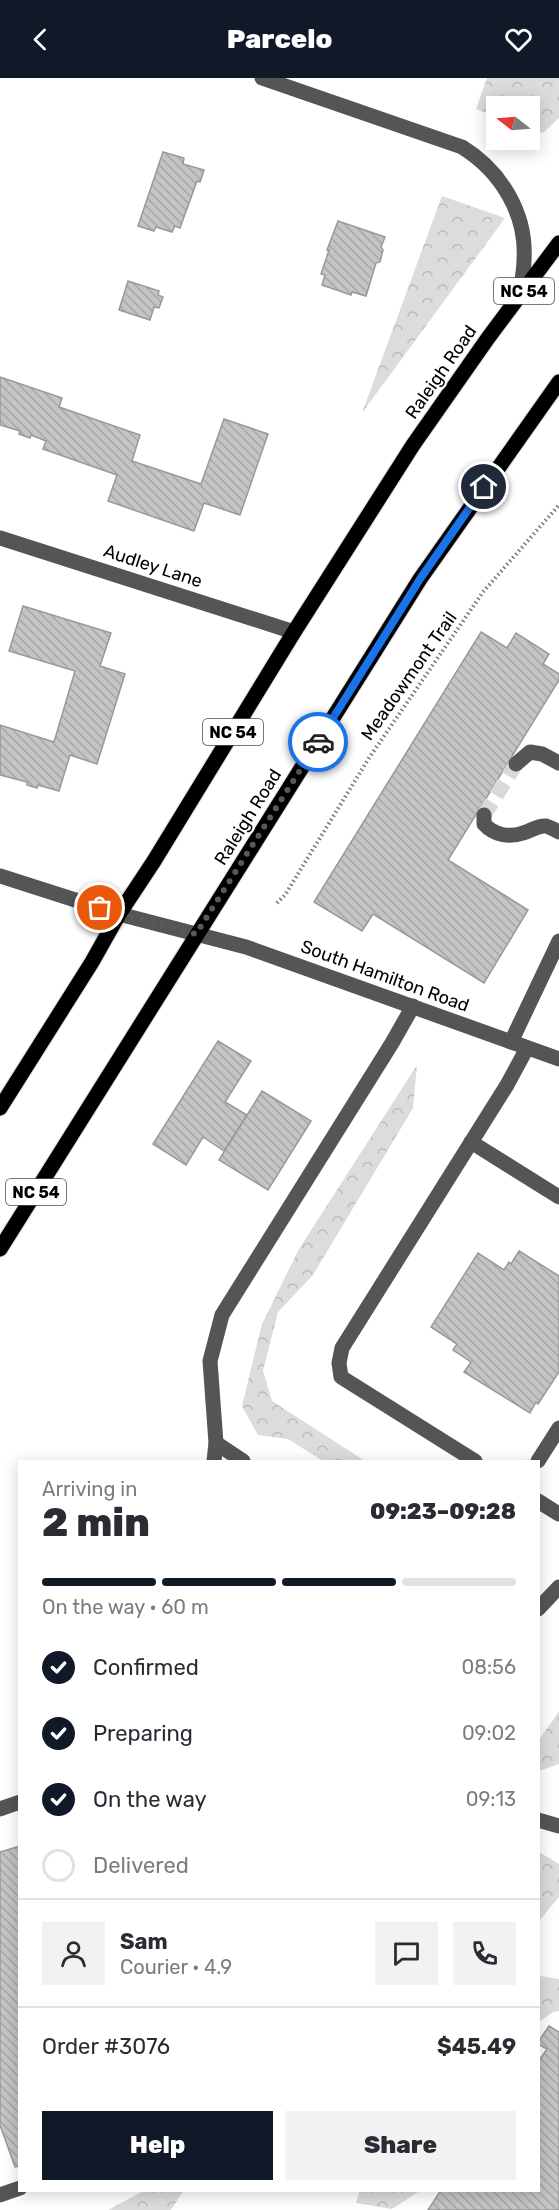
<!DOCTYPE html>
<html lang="en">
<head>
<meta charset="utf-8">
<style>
  body { margin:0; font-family:Rubik,sans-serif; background:#f2f2f3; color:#2b2b33; height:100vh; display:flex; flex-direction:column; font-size:22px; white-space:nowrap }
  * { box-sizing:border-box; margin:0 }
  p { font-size:20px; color:#7c7c81 }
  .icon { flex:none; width:33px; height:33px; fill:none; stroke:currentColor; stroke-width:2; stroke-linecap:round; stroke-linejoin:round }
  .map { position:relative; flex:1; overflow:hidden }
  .sheet { position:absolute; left:18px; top:1382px; width:522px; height:732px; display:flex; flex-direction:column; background:#fff; border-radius:0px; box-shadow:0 3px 15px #0003 }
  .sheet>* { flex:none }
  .needle { width:39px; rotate:287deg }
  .controls { position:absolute; left:486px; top:18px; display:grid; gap:12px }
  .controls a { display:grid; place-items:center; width:54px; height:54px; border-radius:0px; background:#fff; box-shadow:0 3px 15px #0003; font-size:30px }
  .pin { position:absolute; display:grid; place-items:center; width:51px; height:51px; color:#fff; margin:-26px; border:3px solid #fff; border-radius:50%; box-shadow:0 2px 6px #0007 }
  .courier { position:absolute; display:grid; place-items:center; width:60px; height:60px; margin:-30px; border:4px solid #1a73e8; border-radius:50%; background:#fff; color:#222; box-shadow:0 2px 8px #0007 }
  .head em { font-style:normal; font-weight:800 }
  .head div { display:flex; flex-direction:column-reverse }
  .head { display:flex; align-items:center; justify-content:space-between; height:102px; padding:0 24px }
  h1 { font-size:39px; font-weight:800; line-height:45px }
  .bar { display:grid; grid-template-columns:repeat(4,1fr); gap:9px 6px; align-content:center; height:72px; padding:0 24px }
  .bar i { height:8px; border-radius:4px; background:#e1e1e2 }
  .bar .current { background:#111827 }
  .bar p { grid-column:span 4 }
  .line { display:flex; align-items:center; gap:15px; padding:0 24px; border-top:2px solid #e1e1e2 }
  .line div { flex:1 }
  .round { display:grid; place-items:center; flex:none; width:63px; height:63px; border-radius:0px; background:#f2f2f3 }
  ol { padding:0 24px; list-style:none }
  li { display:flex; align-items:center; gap:18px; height:66px }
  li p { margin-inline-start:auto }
  li .icon { padding:6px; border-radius:50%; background:#111827; color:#fff; stroke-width:4 }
  li:last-child { color:#7c7c81 }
  li i { width:33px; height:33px; border:3px solid #e1e1e2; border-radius:50% }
  .button { display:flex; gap:12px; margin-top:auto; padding:12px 24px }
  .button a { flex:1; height:69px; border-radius:0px; background:#111827; color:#fff; font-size:24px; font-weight:800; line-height:69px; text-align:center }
  .button a+a { background:#f2f2f3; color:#2b2b33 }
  header { display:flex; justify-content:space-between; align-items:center; height:78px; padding:0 24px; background:#111827; color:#fff; font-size:27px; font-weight:800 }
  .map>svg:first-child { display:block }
  .forest { fill:url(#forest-crowns) }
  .building { fill:url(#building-back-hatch); stroke:#999; stroke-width:1.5 }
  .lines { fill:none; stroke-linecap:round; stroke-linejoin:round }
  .minor-tunnel { stroke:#d9d9d9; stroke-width:15; stroke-dasharray:15 8; stroke-linecap:butt }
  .major-casing { stroke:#dbdbdb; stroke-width:17 }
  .path { stroke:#777; stroke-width:4; stroke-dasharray:1.5 3; stroke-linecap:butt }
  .minor { stroke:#555; stroke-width:15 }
  .major { stroke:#000; stroke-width:15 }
  .done { stroke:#595959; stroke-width:6; stroke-dasharray:0 10.8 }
  .route { stroke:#1a73e8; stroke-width:8 }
  .labels { text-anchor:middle; stroke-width:4.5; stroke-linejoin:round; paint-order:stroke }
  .shield { fill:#fff; stroke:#4c4c4c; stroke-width:1.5 }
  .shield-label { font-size:16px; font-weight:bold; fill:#000 }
  .street-label { font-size:18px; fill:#000; stroke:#fff }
</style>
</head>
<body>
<header><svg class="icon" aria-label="back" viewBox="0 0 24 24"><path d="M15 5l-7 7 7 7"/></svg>Parcelo<svg class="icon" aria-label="heart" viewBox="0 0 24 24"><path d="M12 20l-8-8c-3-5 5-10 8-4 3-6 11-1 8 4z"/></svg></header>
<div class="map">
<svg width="559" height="2132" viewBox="0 0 559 2132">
  <defs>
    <pattern id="forest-crowns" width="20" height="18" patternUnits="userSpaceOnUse" patternTransform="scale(1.5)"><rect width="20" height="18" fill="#dcdcdc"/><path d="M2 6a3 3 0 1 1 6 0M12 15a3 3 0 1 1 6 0" fill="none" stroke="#bbb"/></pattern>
    <pattern id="building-back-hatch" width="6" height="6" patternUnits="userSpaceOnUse" patternTransform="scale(1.5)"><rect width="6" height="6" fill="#c4c4c4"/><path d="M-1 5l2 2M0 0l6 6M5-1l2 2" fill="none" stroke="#a7a7a7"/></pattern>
  </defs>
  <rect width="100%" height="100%" fill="#fff"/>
  <g class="forest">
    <polygon points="487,0 559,0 559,40 543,55 530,50 530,28 496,28 496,39 476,31"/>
    <polygon points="442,118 505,140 362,335"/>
    <polygon points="417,987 413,1030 313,1197 278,1234 263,1293 272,1323 365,1383 323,1383 288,1361 258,1357 242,1328 262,1246 299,1171"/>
    <polygon points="559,1633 559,1686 539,1693 539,1662"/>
    <polygon points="539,1774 559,1786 559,1819 539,1843"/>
    <polygon points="539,1898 559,1901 559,1933 553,1934 539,1944"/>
    <polygon points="145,2112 184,2112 171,2132 108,2132"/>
    <polygon points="360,2112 421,2112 392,2131 356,2125"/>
  </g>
  <g class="building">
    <polygon points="163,74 184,80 183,86 204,92 200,104 197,103 180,150 175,148 172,154 156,149 154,153 138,148"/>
    <polygon points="338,143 385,159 381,169 383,172 380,184 376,185 366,218 352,214 351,217 322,207 325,197 321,196 329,172 327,172"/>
    <polygon points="128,203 159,213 158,217 163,219 159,230 154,229 150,242 119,232"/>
    <polygon points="0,299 62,320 59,329 140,357 132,383 201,406 224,341 268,356 240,437 204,425 194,453 108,423 117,397 43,371 46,363 31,357 30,360 19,356 20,353 0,347"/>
    <polygon points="23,528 111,555 100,588 125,596 97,686 70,677 59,713 38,707 37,710 27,707 27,704 0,697 0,647 54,664 75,593 9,573"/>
    <polygon points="481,554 507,570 516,555 549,576 543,586 559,596 559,602 448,782 528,832 484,905 373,836 362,853 314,824"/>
    <polygon points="218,963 251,983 225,1024 247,1037 224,1073 203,1059 186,1087 153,1066"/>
    <polygon points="262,1013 311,1043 268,1112 219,1082"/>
    <polygon points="519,1173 559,1198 559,1294 538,1326 536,1324 530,1335 464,1294 471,1284 453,1272 457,1266 431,1249 478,1175 504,1192 509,1184 511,1186"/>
    <polygon points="20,1768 20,2088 15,2089 0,2047 0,1774"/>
    <polygon points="549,1948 559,1954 559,2132 428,2132 441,2112 538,2112 538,1984 547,1971 538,1966 538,1964"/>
  </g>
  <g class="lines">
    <polyline class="minor-tunnel" points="484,737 516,686"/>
    <defs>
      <g id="major">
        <polyline points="0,1030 92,884 119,836 154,783 294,554 413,367 488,260 559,165"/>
        <polyline points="0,1171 420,501 559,304"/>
      </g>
    </defs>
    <use href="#major" class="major-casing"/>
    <polyline class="path" points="277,825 285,817 369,680 483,514 559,427"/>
    <g class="minor">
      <path d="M 262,0 L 462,69 C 501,93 527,136 524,182 C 524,194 521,207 519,219"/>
      <polyline points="0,460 294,554"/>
      <polyline points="516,686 530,674 542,676 559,685"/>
      <path d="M 484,737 L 484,746 C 494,757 509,760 523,755 C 531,753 538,747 546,748 C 550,749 555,752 559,754"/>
      <polyline points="0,798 119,836 246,869 559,981"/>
      <polyline points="511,964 559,863"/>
      <polyline points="471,1064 559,1119"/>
      <polyline points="216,1365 210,1283 222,1237 392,965 413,928"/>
      <polyline points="214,1383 216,1365 243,1383"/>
      <polyline points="475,1383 341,1299 339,1285 342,1270 507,1007 527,970"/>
      <polyline points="538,1383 559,1350"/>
      <polyline points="538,1423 559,1436"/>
      <polyline points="538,1531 559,1509"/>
      <polyline points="0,1731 20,1724"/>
      <polyline points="538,1742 559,1748"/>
      <polyline points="0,2117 20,2110"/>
    </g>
    <use href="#major" class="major"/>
  </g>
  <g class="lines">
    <polyline class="done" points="100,830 196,856 318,664"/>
    <polyline class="route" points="318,664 420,501 484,409"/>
  </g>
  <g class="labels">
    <g class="shield">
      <rect x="494" y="200" width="60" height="26" rx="4.5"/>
      <rect x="203" y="641" width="60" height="26" rx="4.5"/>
      <rect x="6" y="1101" width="60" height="26" rx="4.5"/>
    </g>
    <g class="shield-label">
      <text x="524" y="219">NC 54</text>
      <text x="233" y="660">NC 54</text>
      <text x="36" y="1120">NC 54</text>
    </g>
    <g class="street-label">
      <text transform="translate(441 294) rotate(-55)" y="6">Raleigh Road</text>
      <text transform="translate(153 488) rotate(18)" y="6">Audley Lane</text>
      <text transform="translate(409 598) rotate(-55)" y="6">Meadowmont Trail</text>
      <text transform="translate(248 739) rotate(-58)" y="6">Raleigh Road</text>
      <text transform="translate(385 898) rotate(20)" y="6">South Hamilton Road</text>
    </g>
  </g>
</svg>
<div class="controls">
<a><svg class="needle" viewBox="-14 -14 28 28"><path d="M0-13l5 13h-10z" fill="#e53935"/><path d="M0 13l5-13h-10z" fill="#7c7c81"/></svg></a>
</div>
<div class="pin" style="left:100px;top:830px;background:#ea580c"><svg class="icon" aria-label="bag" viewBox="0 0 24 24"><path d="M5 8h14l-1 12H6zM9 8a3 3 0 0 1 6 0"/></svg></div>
<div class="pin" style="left:484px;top:409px;background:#1f2937"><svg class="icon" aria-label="home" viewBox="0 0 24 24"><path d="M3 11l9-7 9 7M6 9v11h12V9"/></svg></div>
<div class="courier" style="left:318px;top:664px"><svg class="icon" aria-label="car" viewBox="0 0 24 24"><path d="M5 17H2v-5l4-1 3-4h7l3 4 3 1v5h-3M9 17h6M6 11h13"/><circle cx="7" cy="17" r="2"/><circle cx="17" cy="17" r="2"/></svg></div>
<section class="sheet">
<div class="head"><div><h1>2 min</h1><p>Arriving in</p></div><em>09:23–09:28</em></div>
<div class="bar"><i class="current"></i><i class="current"></i><i class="current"></i><i></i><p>On the way · 60 m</p></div>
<ol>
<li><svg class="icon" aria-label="check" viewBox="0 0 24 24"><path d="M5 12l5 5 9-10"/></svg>Confirmed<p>08:56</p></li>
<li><svg class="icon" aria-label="check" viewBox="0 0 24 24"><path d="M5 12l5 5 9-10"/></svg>Preparing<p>09:02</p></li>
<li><svg class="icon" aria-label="check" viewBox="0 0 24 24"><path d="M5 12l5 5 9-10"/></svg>On the way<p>09:13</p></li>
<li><i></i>Delivered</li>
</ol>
<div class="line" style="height:108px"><a class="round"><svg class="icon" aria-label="person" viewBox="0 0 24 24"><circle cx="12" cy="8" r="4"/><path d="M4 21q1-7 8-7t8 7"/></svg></a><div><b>Sam</b><p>Courier · 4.9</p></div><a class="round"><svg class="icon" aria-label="chat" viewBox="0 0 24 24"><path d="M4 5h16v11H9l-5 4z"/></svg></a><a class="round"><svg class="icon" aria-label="phone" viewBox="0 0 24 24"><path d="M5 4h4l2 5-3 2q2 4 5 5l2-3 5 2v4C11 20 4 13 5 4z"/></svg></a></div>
<div class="line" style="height:78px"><div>Order #3076</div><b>$45.49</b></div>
<div class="button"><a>Help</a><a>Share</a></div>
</section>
</div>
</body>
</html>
